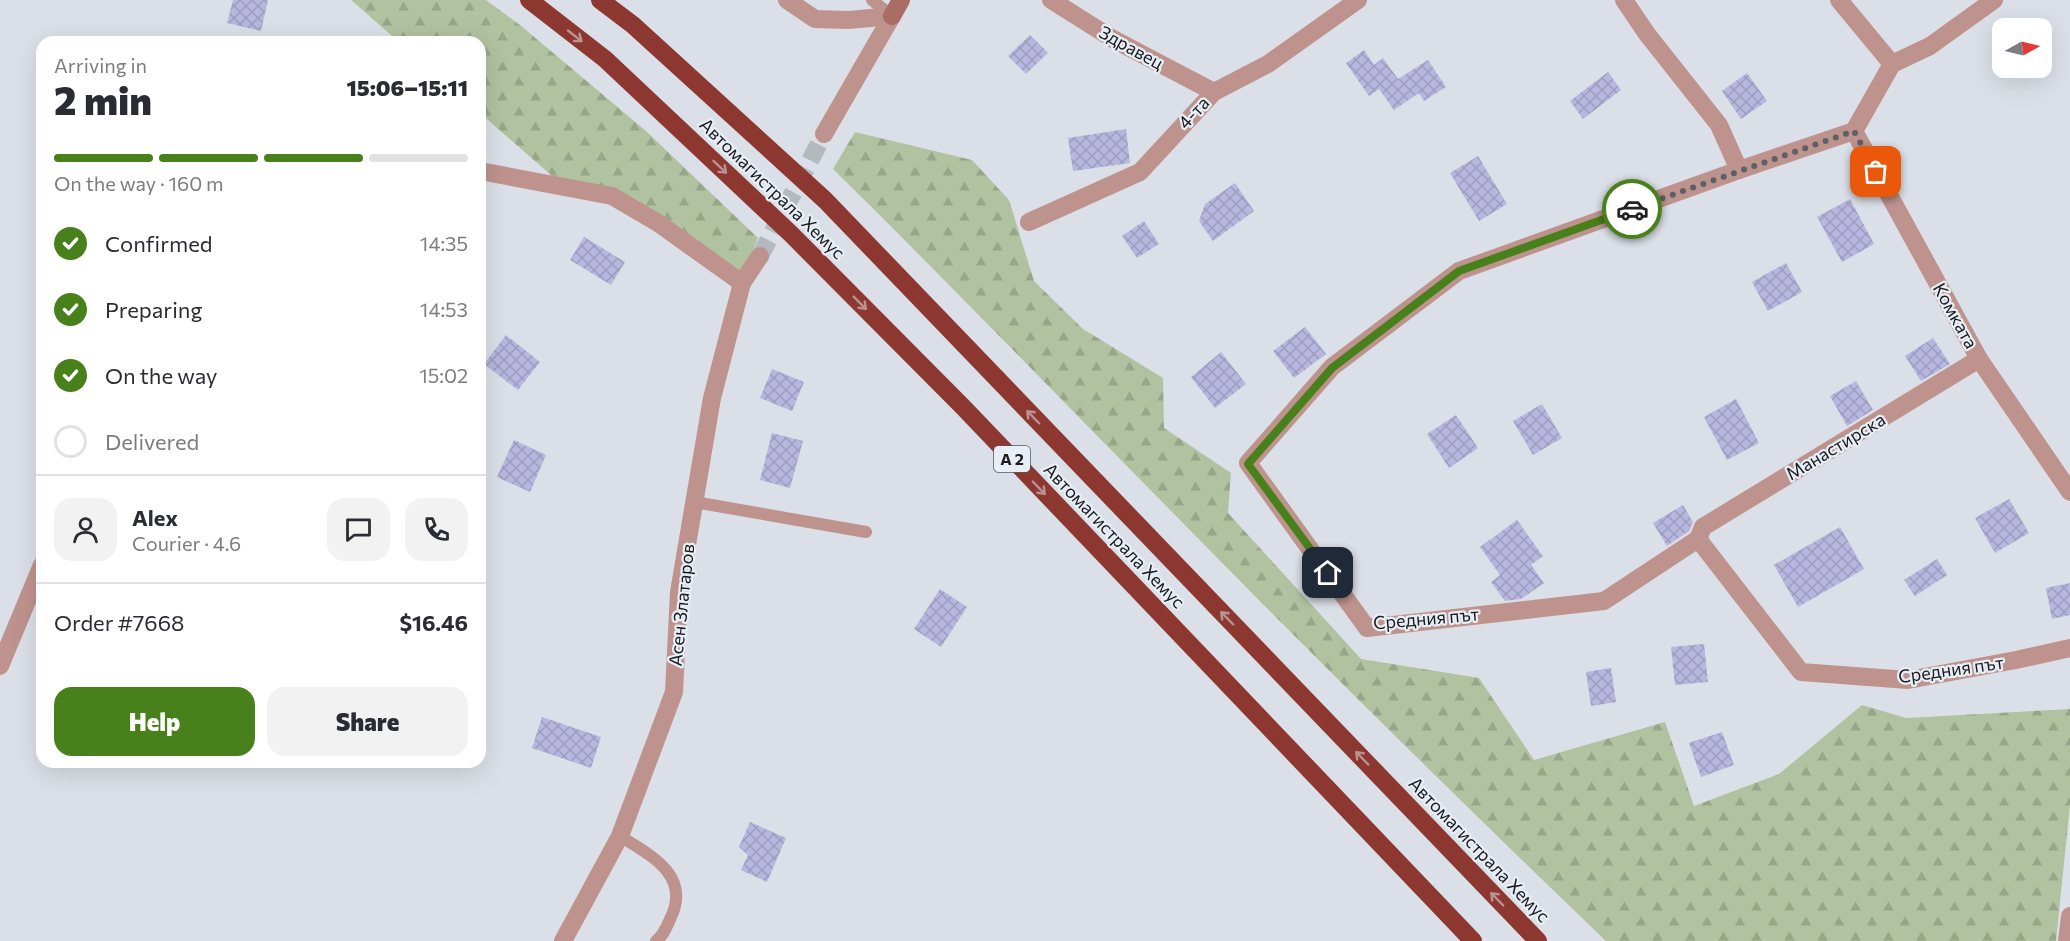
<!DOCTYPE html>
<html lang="en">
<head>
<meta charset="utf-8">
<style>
  body { margin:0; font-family:Commissioner,sans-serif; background:#f2f2f3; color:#2b2b33; height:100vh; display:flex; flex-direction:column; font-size:22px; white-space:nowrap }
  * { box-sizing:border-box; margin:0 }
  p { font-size:20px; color:#7c7c81 }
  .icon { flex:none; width:33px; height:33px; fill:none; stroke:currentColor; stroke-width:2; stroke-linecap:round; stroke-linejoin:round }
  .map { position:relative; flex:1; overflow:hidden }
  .panel { position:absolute; left:36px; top:36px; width:450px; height:732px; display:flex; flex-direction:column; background:#fff; border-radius:18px; box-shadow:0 6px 24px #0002 }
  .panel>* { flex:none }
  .needle { width:39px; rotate:82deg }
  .controls { position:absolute; left:1992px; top:18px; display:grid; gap:12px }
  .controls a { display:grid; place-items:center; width:60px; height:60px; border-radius:12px; background:#fff; box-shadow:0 6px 24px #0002; font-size:30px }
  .pin { position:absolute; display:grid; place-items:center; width:51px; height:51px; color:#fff; margin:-26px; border-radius:12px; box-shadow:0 3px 9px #0006 }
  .courier { position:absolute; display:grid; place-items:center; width:60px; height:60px; margin:-30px; border:4px solid #48811c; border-radius:50%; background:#fff; color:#222; box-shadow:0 2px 8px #0007 }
  .headline em { font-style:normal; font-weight:800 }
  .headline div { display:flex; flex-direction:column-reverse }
  .headline { display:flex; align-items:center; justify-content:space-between; height:102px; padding:0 18px }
  h1 { font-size:39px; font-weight:800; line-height:45px }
  .bar { display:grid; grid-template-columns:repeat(4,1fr); gap:9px 6px; align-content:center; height:72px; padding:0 18px }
  .bar i { height:8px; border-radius:4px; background:#e1e1e2 }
  .bar .current { background:#48811c }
  .bar p { grid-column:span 4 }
  .line { display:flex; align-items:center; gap:15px; padding:0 18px; border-top:2px solid #e1e1e2 }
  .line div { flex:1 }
  .round { display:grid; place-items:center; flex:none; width:63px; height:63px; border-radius:18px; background:#f2f2f3 }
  ol { padding:0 18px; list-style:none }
  li { display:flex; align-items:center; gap:18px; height:66px }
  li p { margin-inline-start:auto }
  li .icon { padding:6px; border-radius:50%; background:#48811c; color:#fff; stroke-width:4 }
  li:last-child { color:#7c7c81 }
  li i { width:33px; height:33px; border:3px solid #e1e1e2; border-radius:50% }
  .action { display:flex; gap:12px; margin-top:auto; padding:12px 18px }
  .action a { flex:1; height:69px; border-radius:18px; background:#48811c; color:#fff; font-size:24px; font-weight:800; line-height:69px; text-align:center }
  .action a+a { background:#f2f2f3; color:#2b2b33 }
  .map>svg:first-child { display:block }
  .forest { fill:url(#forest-firs) }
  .building { fill:url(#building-cross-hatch) }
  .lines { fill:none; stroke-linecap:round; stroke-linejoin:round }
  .street-tunnel { stroke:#b4b9c0; stroke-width:18; stroke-dasharray:18 9; stroke-linecap:butt }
  .lane { stroke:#be938d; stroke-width:12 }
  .street { stroke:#be938d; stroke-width:18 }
  .secondary { stroke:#aa6d66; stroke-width:18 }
  .highway { stroke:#8c3730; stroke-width:18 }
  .oneway { stroke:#ba9292 }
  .done { stroke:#5d6065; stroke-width:6; stroke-dasharray:0 10.8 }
  .route { stroke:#48811c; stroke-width:8 }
  .labels { text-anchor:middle; stroke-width:4.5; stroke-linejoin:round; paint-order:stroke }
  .shield { fill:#e8eef5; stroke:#575a5e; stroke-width:1.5 }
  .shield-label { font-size:16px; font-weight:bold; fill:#191b1e }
  .street-label { font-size:18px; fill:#191b1e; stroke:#e8eef5 }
</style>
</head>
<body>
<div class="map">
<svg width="2070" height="941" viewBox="0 0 2070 941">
  <defs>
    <pattern id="forest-firs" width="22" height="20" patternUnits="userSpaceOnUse" patternTransform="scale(1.5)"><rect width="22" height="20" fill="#b0c2a0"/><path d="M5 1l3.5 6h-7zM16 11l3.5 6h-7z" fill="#97a689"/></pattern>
    <pattern id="building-cross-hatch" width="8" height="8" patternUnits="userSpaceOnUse" patternTransform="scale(1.5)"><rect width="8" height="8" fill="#b7b6de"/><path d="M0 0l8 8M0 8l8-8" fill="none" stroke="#9d9cbe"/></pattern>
  </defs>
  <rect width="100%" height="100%" fill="#dbe0e8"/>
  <g class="forest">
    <polygon points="351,0 486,0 520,25 646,131 758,238 742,276 655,213 560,183 480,113 480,42 399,42"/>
    <path d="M 855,132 L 972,160 L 1009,200 L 1034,281 L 1083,329 L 1163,378 L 1164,428 L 1231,473 L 1228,513 L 1361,659 L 1479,678 L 1534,760 L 1665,722 L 1694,806 L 1779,774 L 1862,705 L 1906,718 L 2070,709 L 2070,805 L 2056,941 L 1606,941 C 1462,803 1320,663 1180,520 C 1064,403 950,284 833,169 Z"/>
  </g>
  <g class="building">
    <polygon points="233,0 268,0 261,31 227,23"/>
    <polygon points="1030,35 1048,53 1026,74 1008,56"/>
    <polygon points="1364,50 1374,65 1383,58 1398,79 1428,60 1446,87 1424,101 1419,93 1394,110 1379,89 1369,96 1346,63"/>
    <polygon points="1608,72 1621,90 1583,119 1570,101"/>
    <polygon points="1747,73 1767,101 1741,119 1722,91"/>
    <polygon points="1126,129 1130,163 1073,171 1068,138"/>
    <polygon points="1478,156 1507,204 1479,221 1450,173"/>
    <polygon points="1235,183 1254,211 1213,241 1199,221 1205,204"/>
    <polygon points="1850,199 1874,244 1842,262 1817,217"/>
    <polygon points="1144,221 1159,244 1137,258 1122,236"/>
    <polygon points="584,237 625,262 611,285 570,260"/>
    <polygon points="1786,263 1802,292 1768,311 1752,282"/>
    <polygon points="1305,327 1326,354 1294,378 1273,351"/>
    <polygon points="506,335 540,362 518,390 484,364"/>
    <polygon points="1933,338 1950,364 1921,381 1905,356"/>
    <polygon points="1221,352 1246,384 1215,408 1191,377"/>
    <polygon points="772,369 804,382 792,411 760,398"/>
    <polygon points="1856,381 1873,410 1847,426 1830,396"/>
    <polygon points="1736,399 1759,443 1727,460 1704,417"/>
    <polygon points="1542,404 1562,438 1533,455 1513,421"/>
    <polygon points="1456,415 1478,448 1449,468 1427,434"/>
    <polygon points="772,433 803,441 790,488 760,480"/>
    <polygon points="514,440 546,455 530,492 497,477"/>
    <polygon points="2009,499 2029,533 1995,553 1975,518"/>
    <polygon points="1683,505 1693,522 1689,531 1667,546 1653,523"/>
    <polygon points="1517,520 1543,556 1531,565 1544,583 1521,599 1505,601 1491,582 1500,575 1480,547"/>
    <polygon points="1840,527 1864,569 1798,607 1774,565"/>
    <polygon points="1937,559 1947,575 1915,596 1904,580"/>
    <polygon points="2070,583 2070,615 2052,619 2046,588"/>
    <polygon points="940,589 967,607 941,647 914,629"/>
    <polygon points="1704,644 1708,682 1675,685 1671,647"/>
    <polygon points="1611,668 1616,702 1591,706 1586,672"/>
    <polygon points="542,717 601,737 591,768 532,748"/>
    <polygon points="1722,732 1734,765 1701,777 1689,743"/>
    <polygon points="750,822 786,838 767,882 741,870 748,855 739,847"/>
  </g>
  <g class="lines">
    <polyline class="street-tunnel" points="760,256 824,134"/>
    <g class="lane">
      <polyline points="872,0 892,16"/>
      <polyline points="694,502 866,532"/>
      <path d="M 620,836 C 650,855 691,875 671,917 C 667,926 664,935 656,941"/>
    </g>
    <g class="street">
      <polyline points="787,0 815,19 849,20 892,16"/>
      <polyline points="1051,0 1113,39 1214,92"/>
      <polyline points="1624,0 1647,34 1719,125 1739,170"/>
      <polyline points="1839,0 1892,64"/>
      <polyline points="1994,0 1930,46 1892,64 1854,131 1739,170 1459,271 1332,367 1248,463 1367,628 1604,601 1698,539 1801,672 1908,680 2016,660 2070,648"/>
      <polyline points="1854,131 1979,359 2070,492"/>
      <polyline points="824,134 892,16"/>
      <polyline points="480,171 612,196 658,223 742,283"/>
      <polyline points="1029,222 1140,172 1214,92 1268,64 1358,0"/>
      <polyline points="1698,539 1703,527 1979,359"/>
      <polyline points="0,666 42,565"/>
      <polyline points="563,941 620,836 674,692 679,592 712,398 742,283 760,256"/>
      <polyline points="2067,941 2070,916"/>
    </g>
    <polyline class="secondary" points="892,16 901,0"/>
    <g class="highway">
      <polyline points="529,0 605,59 791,234 963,407 1473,941"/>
      <polyline points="600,0 633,25 825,200 1538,941"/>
    </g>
  </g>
  <defs><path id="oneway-shaft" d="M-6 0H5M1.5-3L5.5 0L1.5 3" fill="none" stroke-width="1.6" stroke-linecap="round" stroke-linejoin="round" transform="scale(1.5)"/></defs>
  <g class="oneway">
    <use href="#oneway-shaft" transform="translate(575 36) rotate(38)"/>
    <use href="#oneway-shaft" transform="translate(720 167) rotate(43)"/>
    <use href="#oneway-shaft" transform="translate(860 303) rotate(45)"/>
    <use href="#oneway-shaft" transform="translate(1033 417) rotate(-134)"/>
    <use href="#oneway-shaft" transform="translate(1039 488) rotate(46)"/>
    <use href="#oneway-shaft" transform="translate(1227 618) rotate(-134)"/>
    <use href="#oneway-shaft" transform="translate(1362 758) rotate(-134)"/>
    <use href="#oneway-shaft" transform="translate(1497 899) rotate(-134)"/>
  </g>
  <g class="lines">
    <polyline class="done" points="1632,209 1854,131 1876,172"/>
    <polyline class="route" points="1328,573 1248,464 1332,368 1459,271 1632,209"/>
  </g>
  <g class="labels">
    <rect class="shield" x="994" y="446" width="36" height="26" rx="4.5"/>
    <g class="shield-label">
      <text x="1012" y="465">A 2</text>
    </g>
    <g class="street-label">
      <text transform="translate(1131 48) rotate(29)" y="6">Здравец</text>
      <text transform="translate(1194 113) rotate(-47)" y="6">4-та</text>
      <text transform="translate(772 189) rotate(44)" y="6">Автомагистрала Хемус</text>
      <text transform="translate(1955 316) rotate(61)" y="6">Комката</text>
      <text transform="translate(1836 447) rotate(-31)" y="6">Манастирска</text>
      <text transform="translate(1114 536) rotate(46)" y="6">Автомагистрала Хемус</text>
      <text transform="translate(682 605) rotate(-84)" y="6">Асен Златаров</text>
      <text transform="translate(1426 619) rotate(-5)" y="6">Средния път</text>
      <text transform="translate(1951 670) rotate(-8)" y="6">Средния път</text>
      <text transform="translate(1479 850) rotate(46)" y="6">Автомагистрала Хемус</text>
    </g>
  </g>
</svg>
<div class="controls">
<a><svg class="needle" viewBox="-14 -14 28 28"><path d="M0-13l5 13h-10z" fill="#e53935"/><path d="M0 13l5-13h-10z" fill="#7c7c81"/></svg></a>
</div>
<div class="pin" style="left:1876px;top:172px;background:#ea580c"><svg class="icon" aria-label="bag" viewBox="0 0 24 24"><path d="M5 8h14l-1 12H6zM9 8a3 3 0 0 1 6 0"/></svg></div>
<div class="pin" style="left:1328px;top:573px;background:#1f2937"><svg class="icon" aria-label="home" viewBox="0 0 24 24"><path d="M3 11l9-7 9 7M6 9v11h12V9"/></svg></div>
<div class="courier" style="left:1632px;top:209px"><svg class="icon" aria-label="car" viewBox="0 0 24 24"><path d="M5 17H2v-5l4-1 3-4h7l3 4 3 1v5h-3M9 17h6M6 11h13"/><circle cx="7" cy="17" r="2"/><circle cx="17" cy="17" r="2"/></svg></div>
<section class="panel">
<div class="headline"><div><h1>2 min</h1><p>Arriving in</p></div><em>15:06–15:11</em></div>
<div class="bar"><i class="current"></i><i class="current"></i><i class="current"></i><i></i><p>On the way · 160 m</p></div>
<ol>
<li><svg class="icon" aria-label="check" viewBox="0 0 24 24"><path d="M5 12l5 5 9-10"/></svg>Confirmed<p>14:35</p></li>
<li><svg class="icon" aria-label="check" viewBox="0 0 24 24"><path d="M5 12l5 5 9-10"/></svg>Preparing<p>14:53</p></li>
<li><svg class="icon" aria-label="check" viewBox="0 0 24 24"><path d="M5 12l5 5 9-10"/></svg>On the way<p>15:02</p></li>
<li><i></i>Delivered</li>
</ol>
<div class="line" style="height:108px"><a class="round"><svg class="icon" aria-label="person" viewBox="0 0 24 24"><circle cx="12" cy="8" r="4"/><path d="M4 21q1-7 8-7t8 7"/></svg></a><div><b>Alex</b><p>Courier · 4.6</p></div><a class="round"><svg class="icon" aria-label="chat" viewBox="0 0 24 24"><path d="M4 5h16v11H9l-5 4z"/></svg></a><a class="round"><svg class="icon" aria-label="phone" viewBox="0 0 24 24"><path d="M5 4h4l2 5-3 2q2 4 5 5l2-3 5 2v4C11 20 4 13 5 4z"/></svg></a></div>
<div class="line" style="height:78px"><div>Order #7668</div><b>$16.46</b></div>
<div class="action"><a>Help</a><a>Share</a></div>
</section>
</div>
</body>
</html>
